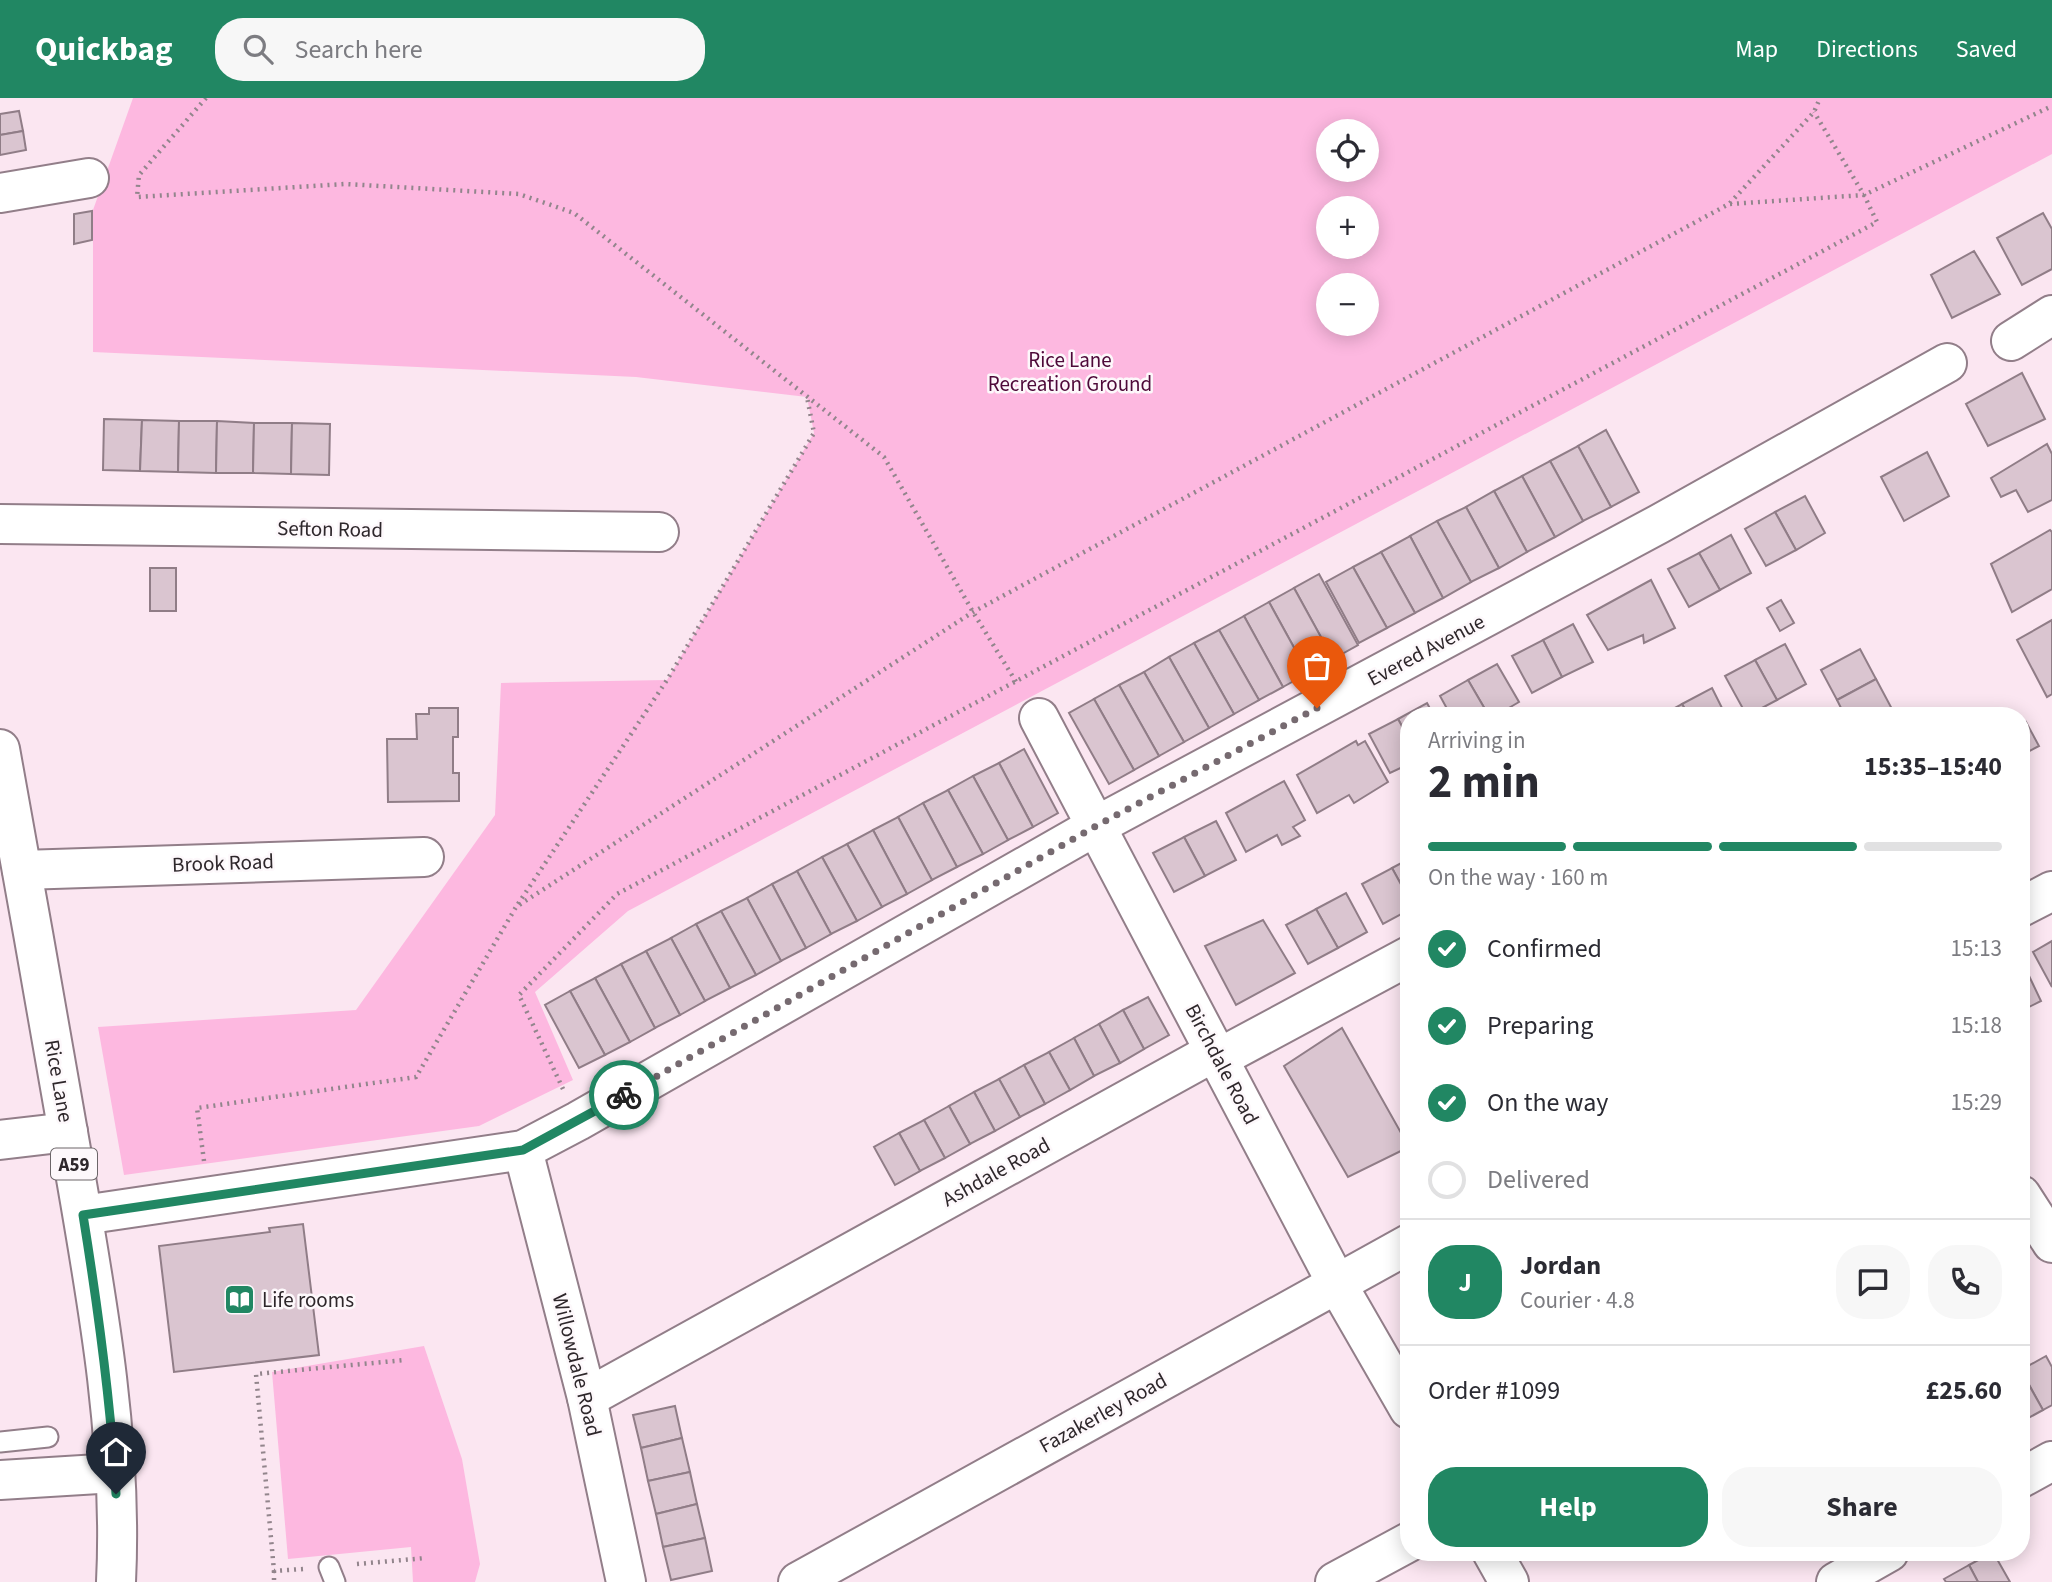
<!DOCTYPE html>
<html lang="en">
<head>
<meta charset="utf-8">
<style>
  body { margin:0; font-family:"Source Sans 3",sans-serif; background:#f7f7f7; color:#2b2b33; height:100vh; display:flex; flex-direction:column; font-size:26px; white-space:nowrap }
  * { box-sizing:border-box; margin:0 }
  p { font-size:23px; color:#7c7c81 }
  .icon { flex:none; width:38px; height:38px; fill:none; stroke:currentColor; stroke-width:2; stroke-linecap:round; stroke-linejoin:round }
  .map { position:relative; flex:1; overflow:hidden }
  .details { position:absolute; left:1400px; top:609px; width:630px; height:854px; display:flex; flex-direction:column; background:#fff; border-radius:28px; box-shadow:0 4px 18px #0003 }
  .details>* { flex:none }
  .controls { position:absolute; left:1316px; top:21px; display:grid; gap:14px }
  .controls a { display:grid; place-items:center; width:63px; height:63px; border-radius:50%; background:#fff; box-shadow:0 4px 18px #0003; font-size:35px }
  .pin { position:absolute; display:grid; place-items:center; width:60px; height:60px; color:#fff; margin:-72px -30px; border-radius:50% 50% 50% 0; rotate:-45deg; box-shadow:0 0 7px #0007 }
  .pin .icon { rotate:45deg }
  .courier { position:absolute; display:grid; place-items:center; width:70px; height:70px; margin:-35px; border:5px solid #218763; border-radius:50%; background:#fff; color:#222; box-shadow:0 2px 9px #0007 }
  .summary em { font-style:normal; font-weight:700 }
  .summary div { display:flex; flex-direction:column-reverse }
  .summary { display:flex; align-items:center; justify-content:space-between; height:119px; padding:0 28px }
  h1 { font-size:46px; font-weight:700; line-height:52px }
  .bar { display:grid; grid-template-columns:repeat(4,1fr); gap:10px 7px; align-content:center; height:84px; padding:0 28px }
  .bar i { height:9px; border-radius:5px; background:#e1e1e2 }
  .bar .selected { background:#218763 }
  .bar p { grid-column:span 4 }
  .line { display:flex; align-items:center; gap:18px; padding:0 28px; border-top:2px solid #e1e1e2 }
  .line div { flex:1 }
  .round { display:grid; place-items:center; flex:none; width:74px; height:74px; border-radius:28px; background:#f7f7f7 }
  ol { padding:0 28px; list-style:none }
  li { display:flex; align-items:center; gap:21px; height:77px }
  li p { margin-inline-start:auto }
  li .icon { padding:7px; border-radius:50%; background:#218763; color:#fff; stroke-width:4 }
  li:last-child { color:#7c7c81 }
  li i { width:38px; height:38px; border:4px solid #e1e1e2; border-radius:50% }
  .primary-button { display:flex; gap:14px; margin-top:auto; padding:14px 28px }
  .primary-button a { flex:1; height:80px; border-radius:28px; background:#218763; color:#fff; font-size:28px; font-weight:700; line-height:80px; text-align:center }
  .primary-button a+a { background:#f7f7f7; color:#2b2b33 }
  header { display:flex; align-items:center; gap:42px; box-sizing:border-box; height:98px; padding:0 35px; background:#218763; color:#fff }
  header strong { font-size:33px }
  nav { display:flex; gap:38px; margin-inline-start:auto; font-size:24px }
  .search { width:490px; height:63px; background:#f7f7f7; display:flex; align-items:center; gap:18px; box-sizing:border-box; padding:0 24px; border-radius:28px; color:#7c7c81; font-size:26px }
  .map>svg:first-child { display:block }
  .green { fill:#fdb8e0; fill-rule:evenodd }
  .building { fill:#dac5d0; stroke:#907d87; stroke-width:2 }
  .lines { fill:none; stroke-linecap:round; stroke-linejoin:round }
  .lane-casing { stroke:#927e89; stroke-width:23 }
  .street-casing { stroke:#927e89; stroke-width:42 }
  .highway-casing { stroke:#927e89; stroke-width:42 }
  .path { stroke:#92858c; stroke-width:4.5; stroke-dasharray:2 5; stroke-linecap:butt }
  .lane { stroke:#fff; stroke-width:19 }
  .street { stroke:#fff; stroke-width:38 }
  .highway { stroke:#fff; stroke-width:38 }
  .done { stroke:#766a70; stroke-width:7; stroke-dasharray:0 12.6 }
  .route { stroke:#218763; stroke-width:9 }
  .labels { text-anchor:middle; stroke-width:5; stroke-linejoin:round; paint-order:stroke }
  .shield { fill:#fdf8fb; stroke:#6c6669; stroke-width:2 }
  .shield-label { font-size:19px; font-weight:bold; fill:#2e272b }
  .park-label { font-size:21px; fill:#4e0939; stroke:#fdf8fb }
  .street-label { font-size:21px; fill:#2e272b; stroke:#fdf8fb }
  .poi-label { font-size:21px; fill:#2e272b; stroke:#fdf8fb; text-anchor:start }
</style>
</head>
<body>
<header>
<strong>Quickbag</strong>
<div class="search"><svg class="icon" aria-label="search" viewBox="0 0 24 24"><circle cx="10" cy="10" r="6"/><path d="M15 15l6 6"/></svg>Search here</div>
<nav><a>Map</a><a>Directions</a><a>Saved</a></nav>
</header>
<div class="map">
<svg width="2052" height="1484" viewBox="0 0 2052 1484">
  <rect width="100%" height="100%" fill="#fbe6f1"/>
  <g class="green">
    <path d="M 133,0 L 2052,0 L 2052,56 L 628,813 L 535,894 L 573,982 L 479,1028 L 124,1077 L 98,929 L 356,912 L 495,717 L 501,585 L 667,582 L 814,335 L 807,299 L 636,279 L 93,254 L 93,112 ZM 1328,33 L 1367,33 L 1367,72 L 1328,72 ZM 1328,110 L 1367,110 L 1367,149 L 1328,149 ZM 1328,187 L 1367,187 L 1367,226 L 1328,226 Z"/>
    <polygon points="424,1248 462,1361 480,1466 475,1484 413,1484 411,1449 288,1461 272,1274"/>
  </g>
  <g class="building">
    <polygon points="19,13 23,33 0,37 0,16"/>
    <polygon points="23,33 26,52 0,57 0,37"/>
    <polygon points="92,113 92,142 74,146 74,116"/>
    <polygon points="2043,115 2052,131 2052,171 2022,187 1997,140"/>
    <polygon points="1974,153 2000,196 1952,220 1931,177"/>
    <polygon points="2022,275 2045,321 1988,348 1966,306"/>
    <polygon points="104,321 142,322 140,373 103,372"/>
    <polygon points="142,322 179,323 178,374 140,373"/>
    <polygon points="179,323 217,323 216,375 178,374"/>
    <polygon points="217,323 254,325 253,375 216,375"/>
    <polygon points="254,325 292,325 291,376 253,375"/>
    <polygon points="292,325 330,326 329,377 291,376"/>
    <polygon points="1606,332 1639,394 1611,409 1578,348"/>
    <polygon points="2047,346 2052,356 2052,402 2028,414 2016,392 2001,399 1991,380"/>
    <polygon points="1578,348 1611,409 1583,423 1550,363"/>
    <polygon points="1927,354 1949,398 1904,423 1881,379"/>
    <polygon points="1550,363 1583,423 1555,439 1522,378"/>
    <polygon points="1522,378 1555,439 1527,454 1494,393"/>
    <polygon points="1494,393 1527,454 1499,470 1466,409"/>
    <polygon points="1805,398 1825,435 1796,452 1775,414"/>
    <polygon points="1466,409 1499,470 1471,484 1437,423"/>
    <polygon points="1775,414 1796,452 1766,468 1745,431"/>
    <polygon points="1437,423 1471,484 1443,500 1410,438"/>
    <polygon points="2050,432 2052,434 2052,491 2012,514 1991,466"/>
    <polygon points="1731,437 1751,475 1720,492 1699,455"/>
    <polygon points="1410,438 1443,500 1415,515 1381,454"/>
    <polygon points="1381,454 1415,515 1387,530 1353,469"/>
    <polygon points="1699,455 1720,492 1689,509 1668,471"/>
    <polygon points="1353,469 1387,530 1359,545 1326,484"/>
    <rect x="150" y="470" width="26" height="43"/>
    <polygon points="1319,476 1358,547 1333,561 1294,490"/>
    <polygon points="1651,482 1675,530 1644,545 1643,537 1608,552 1587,517"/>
    <polygon points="1294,490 1333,561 1308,575 1269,504"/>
    <polygon points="1781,502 1794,525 1780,533 1767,510"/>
    <polygon points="1269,504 1308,575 1283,589 1244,518"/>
    <polygon points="1244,518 1283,589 1259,602 1219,532"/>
    <polygon points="2052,522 2052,596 2047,599 2017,542"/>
    <polygon points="1573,526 1593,564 1562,579 1543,542"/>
    <polygon points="1219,532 1259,602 1234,616 1194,545"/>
    <polygon points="1543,542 1562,579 1532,595 1512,558"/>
    <polygon points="1194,545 1234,616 1209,630 1169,559"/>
    <polygon points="1785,546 1806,586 1777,602 1755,562"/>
    <polygon points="1860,551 1876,581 1837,602 1821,572"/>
    <polygon points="1169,559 1209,630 1184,644 1144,574"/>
    <polygon points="1755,562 1777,602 1747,618 1725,578"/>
    <polygon points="1497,566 1519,604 1495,618 1489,618 1468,582"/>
    <polygon points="1144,574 1184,644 1159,658 1119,587"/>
    <polygon points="1876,581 1892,611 1879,618 1845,618 1837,602"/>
    <polygon points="1468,582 1489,618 1451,618 1440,598"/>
    <polygon points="1119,587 1159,658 1134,672 1094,601"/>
    <polygon points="1712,590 1726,618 1689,618 1682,606"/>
    <polygon points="1094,601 1134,672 1109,686 1069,615"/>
    <polygon points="1427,605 1434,618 1409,618 1409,641 1398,621"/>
    <polygon points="1682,606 1689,618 1660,618"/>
    <polygon points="429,610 458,610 458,639 453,639 453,675 459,675 459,703 388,704 387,641 417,641 416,616 429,616"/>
    <polygon points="1398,621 1409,641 1409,666 1390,675 1369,636"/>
    <polygon points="2026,624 2039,648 2024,656 2021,650 2021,627"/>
    <polygon points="1356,643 1358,647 1365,643 1388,684 1354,705 1349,697 1317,715 1297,677"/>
    <polygon points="1024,651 1058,715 1033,729 999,665"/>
    <polygon points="999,665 1033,729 1008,742 973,678"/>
    <polygon points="973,678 1008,742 983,756 948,692"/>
    <polygon points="1284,683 1305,722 1293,729 1300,738 1282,747 1277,737 1246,754 1226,715"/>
    <polygon points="948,692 983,756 957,769 923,705"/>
    <polygon points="923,705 957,769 932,782 898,719"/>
    <polygon points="898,719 932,782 907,796 873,732"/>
    <polygon points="1216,723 1236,762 1205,778 1184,739"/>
    <polygon points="873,732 907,796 882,809 847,746"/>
    <polygon points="1184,739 1205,778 1174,794 1153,755"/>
    <polygon points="847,746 882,809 857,823 822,759"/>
    <polygon points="822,759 857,823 831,836 797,773"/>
    <polygon points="1409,761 1409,801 1392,770"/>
    <polygon points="1392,770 1409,801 1409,812 1383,826 1362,786"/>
    <polygon points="797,773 831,836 806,850 772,786"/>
    <polygon points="772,786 806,850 781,863 747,800"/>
    <polygon points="1346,795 1367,834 1338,850 1316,811"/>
    <polygon points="747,800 781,863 756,877 721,813"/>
    <polygon points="1316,811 1338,850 1308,866 1286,827"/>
    <polygon points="721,813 756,877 730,890 696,826"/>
    <polygon points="1263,822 1295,875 1236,907 1205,848"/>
    <polygon points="696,826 730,890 705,903 671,840"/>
    <polygon points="671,840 705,903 680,917 646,853"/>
    <polygon points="2052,843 2052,889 2033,854"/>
    <polygon points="646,853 680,917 655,930 621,866"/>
    <polygon points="2021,861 2041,903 2021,913"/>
    <polygon points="621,866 655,930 630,944 595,880"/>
    <polygon points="595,880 630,944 605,957 570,893"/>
    <polygon points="570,893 605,957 579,970 545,907"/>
    <polygon points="1148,899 1169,937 1144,951 1123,912"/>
    <polygon points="1123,912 1144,951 1120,965 1099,926"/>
    <polygon points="1099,926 1120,965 1094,978 1074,940"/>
    <polygon points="1342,930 1409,1049 1348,1079 1284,968"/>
    <polygon points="1074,940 1094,978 1070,992 1049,954"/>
    <polygon points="1049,954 1070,992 1045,1006 1024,967"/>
    <polygon points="1024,967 1045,1006 1020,1019 999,981"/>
    <polygon points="999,981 1020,1019 995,1033 974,994"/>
    <polygon points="974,994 995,1033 970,1046 949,1008"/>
    <polygon points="949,1008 970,1046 945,1060 924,1022"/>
    <polygon points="924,1022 945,1060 920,1073 899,1035"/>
    <polygon points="899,1035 920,1073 895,1087 874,1049"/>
    <polygon points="303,1126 319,1257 174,1274 159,1148 270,1134 269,1130"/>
    <polygon points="2046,1258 2052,1269 2052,1307 2043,1312 2021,1272"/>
    <polygon points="2021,1273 2043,1312 2021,1324"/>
    <polygon points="675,1308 682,1340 641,1350 633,1317"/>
    <polygon points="682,1340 690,1374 648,1383 641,1350"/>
    <polygon points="690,1374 697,1406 656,1416 648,1383"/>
    <polygon points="697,1406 705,1440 663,1449 656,1416"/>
    <polygon points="705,1440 712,1473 671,1482 663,1449"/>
    <polygon points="1993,1454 2010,1484 1978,1484 1969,1467"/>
    <polygon points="1969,1467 1978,1484 1946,1484 1944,1481"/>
  </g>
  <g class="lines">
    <defs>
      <g id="lane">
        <polyline points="0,1344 48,1339"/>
        <polyline points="329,1469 335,1484"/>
      </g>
      <g id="street">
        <polyline points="0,95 89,80"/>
        <polyline points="2011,243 2052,217"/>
        <polyline points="0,426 659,434"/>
        <polyline points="1039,620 1337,1186 1409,1311"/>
        <polyline points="22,772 424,759"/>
        <polyline points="2021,809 2052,793"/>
        <polyline points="0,1042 68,1034"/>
        <polyline points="523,1052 587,1300 626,1484"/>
        <polyline points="2021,1097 2052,1145"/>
        <polyline points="83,1117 523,1052 578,1023 1096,728 1659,426 1947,265"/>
        <polyline points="587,1300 1203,960 1219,960 1409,858"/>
        <polyline points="2021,1380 2052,1363"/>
        <polyline points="0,1382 115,1375"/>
        <polyline points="1492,1454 1509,1484"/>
        <polyline points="798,1484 1409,1146"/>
        <polyline points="1335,1484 1409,1444"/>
        <polyline points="1836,1484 1889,1454"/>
      </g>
      <path id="highway" d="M 0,651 C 25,788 49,926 73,1063 C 97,1201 123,1343 116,1484"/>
    </defs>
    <use href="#lane" class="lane-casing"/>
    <use href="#street" class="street-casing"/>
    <use href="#highway" class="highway-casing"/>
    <g class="path">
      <polyline points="206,0 139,77 137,99 345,86 519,96 574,115 884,359 973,514 1018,587"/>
      <polyline points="1730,106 1864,97 2052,8"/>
      <polyline points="518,806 667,582 814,335 807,299"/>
      <polyline points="563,991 519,897 617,796 1877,124 1864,97 1814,14"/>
      <polyline points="204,1063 197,1010 416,979 516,809 973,514 1729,106 1814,14 1820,0"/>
      <polyline points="357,1466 426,1460"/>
      <polyline points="303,1471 274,1473 256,1276 405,1262"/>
      <polyline points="274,1473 274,1484"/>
    </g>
    <use href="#lane" class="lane"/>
    <use href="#street" class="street"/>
    <use href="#highway" class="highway"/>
  </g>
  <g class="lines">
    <polyline class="done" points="624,997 1096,728 1317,610"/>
    <path class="route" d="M 116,1396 C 111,1303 98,1210 83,1117 L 523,1052 L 624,997"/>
  </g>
  <defs>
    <symbol id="library-square" viewBox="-11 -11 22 22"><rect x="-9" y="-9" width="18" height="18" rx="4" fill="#218763" stroke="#fdf8fb"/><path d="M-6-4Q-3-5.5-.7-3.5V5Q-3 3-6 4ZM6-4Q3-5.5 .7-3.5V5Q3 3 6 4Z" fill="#fff"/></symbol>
  </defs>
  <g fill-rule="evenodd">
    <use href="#library-square" x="222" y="1184" width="35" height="35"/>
  </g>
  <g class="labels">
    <rect class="shield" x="51" y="1050.5" width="46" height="31" rx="5"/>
    <g class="shield-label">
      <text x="74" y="1073">A59</text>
    </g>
    <g class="park-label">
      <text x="1070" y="269">Rice Lane<tspan x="1070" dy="24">Recreation Ground</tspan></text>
    </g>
    <g class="street-label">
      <text transform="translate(330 431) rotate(1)" y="7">Sefton Road</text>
      <text transform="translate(1426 552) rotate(-28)" y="7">Evered Avenue</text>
      <text transform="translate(223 765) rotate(-2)" y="7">Brook Road</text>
      <text transform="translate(1222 966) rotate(62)" y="7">Birchdale Road</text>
      <text transform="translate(59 983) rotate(80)" y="7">Rice Lane</text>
      <text transform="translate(996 1074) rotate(-29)" y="7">Ashdale Road</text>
      <text transform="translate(577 1267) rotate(76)" y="7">Willowdale Road</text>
      <text transform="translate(1103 1315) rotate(-29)" y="7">Fazakerley Road</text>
    </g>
    <g class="poi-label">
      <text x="262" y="1209">Life rooms</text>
    </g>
  </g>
</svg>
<div class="controls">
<a><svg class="icon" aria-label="locate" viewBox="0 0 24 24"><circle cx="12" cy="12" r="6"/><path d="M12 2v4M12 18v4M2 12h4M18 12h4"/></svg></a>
<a>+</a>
<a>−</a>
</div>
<div class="pin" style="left:1317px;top:610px;background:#ea580c"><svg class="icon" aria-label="bag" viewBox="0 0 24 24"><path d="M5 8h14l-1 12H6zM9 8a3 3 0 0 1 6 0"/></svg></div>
<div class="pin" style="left:116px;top:1396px;background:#1f2937"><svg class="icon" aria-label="home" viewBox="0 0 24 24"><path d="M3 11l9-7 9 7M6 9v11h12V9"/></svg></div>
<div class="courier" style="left:624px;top:997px"><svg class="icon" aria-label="bike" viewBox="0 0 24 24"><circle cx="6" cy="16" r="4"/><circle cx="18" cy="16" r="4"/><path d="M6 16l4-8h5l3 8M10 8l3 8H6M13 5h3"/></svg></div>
<section class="details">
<div class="summary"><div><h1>2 min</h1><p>Arriving in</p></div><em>15:35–15:40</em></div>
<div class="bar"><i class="selected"></i><i class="selected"></i><i class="selected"></i><i></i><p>On the way · 160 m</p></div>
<ol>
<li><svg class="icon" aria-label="check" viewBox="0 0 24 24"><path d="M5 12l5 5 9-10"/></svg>Confirmed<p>15:13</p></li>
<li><svg class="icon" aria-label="check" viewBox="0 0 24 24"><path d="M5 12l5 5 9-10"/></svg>Preparing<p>15:18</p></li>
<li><svg class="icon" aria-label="check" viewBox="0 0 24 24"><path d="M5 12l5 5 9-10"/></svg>On the way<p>15:29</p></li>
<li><i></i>Delivered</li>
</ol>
<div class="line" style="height:126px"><b class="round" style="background:#218763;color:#fff">J</b><div><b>Jordan</b><p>Courier · 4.8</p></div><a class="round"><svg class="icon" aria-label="chat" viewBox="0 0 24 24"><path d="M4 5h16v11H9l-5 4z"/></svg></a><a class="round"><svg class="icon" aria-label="phone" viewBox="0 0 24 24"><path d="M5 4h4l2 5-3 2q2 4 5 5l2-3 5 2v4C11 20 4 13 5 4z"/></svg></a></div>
<div class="line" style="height:91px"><div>Order #1099</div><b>£25.60</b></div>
<div class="primary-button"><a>Help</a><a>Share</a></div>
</section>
</div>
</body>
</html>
